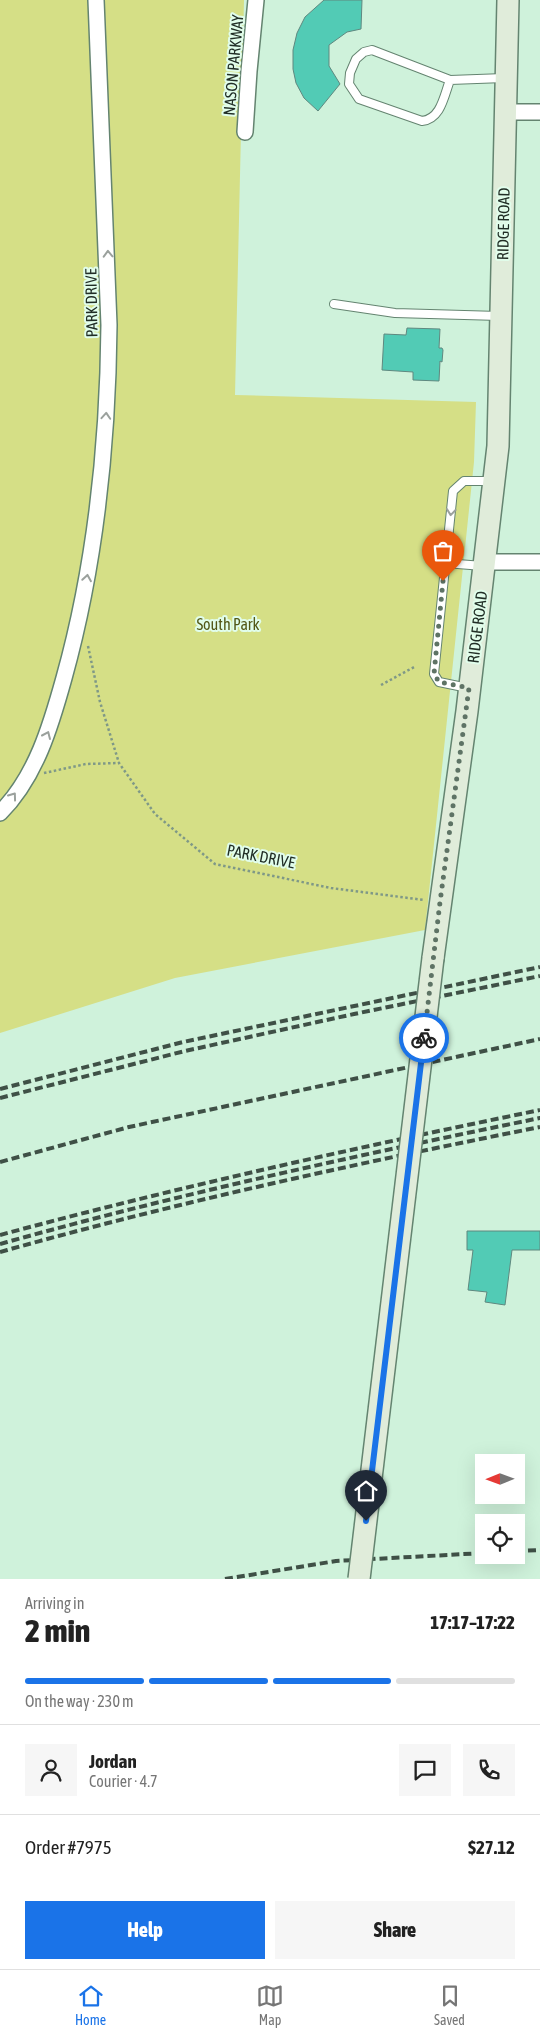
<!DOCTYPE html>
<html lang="en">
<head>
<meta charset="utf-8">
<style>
  body { margin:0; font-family:"Asap Condensed",sans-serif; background:#f6f6f6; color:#222; height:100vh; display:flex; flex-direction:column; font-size:19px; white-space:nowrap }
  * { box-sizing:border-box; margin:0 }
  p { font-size:16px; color:#767676 }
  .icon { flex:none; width:28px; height:28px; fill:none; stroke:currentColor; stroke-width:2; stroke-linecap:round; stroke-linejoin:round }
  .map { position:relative; height:1579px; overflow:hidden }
  .details { display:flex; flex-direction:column; background:#fff; flex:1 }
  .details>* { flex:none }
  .needle { width:32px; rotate:269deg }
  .fabs { position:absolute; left:475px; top:1454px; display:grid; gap:10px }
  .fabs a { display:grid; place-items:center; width:50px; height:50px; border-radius:0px; background:#fff; box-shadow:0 5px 20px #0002; font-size:25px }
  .pin { position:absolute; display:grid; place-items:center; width:42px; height:42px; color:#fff; margin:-51px -21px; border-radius:50% 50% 50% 0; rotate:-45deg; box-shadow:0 0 5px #0007 }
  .pin .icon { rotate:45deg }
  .courier { position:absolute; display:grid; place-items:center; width:50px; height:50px; margin:-25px; border:4px solid #1a73e8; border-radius:50%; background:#fff; color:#222; box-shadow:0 1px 6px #0007 }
  .head em { font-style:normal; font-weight:800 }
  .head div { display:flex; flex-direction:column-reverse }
  .head { display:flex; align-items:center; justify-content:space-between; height:85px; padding:0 25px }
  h1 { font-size:32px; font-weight:800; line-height:38px }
  .bar { display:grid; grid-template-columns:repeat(4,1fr); gap:8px 5px; align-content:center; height:60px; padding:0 25px }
  .bar i { height:6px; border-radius:4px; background:#e0e0e0 }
  .bar .active { background:#1a73e8 }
  .bar p { grid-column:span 4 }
  .line { display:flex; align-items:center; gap:12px; padding:0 25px; border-top:1px solid #e0e0e0 }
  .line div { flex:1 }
  .round { display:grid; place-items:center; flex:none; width:52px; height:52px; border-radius:0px; background:#f6f6f6 }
  .button { display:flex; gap:10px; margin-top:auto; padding:10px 25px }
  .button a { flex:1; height:58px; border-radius:0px; background:#1a73e8; color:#fff; font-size:20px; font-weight:800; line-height:58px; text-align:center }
  .button a+a { background:#f6f6f6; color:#222 }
  .tabs { display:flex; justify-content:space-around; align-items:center; height:70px; border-top:1px solid #e0e0e0; background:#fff; font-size:14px; color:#767676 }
  .tabs a { display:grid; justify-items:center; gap:2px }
  .tabs .active { color:#1a73e8 }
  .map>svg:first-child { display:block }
  .green { fill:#d5df86 }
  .building { fill:#52cbb5; stroke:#5f887f }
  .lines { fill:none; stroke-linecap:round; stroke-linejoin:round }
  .lane-casing { stroke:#648470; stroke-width:10 }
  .street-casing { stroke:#648470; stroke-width:18 }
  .secondary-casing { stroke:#648470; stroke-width:24 }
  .path { stroke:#7f9887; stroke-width:2.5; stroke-dasharray:2.5 2.5; stroke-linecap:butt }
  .lane { stroke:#fff; stroke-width:8 }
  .street { stroke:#fff; stroke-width:15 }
  .secondary { stroke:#e0ecda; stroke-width:21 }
  .rail { stroke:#3f5046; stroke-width:4; stroke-dasharray:8 4; stroke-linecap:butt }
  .secondary-bridge-casing { stroke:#648470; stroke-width:24; stroke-linecap:butt }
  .secondary-bridge { stroke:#e0ecda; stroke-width:21 }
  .oneway { stroke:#9ba19d }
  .done { stroke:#5e7365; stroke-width:5; stroke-dasharray:0 9 }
  .route { stroke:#1a73e8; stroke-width:6 }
  .labels { text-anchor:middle; stroke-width:4; stroke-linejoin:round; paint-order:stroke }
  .street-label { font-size:16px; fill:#212e26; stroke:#e1fdeb }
  .park-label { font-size:16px; fill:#525716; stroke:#e1fdeb }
</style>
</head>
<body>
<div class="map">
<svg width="540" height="1579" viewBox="0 0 540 1579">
  <rect width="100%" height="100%" fill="#cff2db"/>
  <polygon class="green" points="0,0 244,0 235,395 476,402 474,462 425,930 175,978 0,1033"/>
  <g class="building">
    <polygon points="324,0 362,0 361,29 347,32 329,45 329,66 340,84 318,111 304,98 296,83 293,69 293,50 297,33 305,17"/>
    <polygon points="407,328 440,329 439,348 442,348 443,350 442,362 440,361 439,381 413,380 413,372 382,370 384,334 406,335"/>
    <polygon points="467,1231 540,1231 540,1250 512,1250 505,1305 485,1302 487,1292 468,1290 473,1250 467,1250"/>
  </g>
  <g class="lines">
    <defs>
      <g id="lane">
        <path d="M 450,80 C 444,96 441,119 422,121 L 359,99 L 349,84 L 350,73 L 356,59 L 364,52 L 372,50 L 450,80 L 504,78"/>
        <polyline points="334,304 395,313 499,316"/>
        <polyline points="445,563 483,566"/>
        <polyline points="468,688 439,682 434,674 453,491 464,481 492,481"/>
      </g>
      <g id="street">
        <polyline points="505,112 540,112"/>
        <polyline points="245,132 249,71 256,0"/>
        <polyline points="484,562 540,562"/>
        <path d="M 0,813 C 36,777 51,725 64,678 C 96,563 108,444 109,325 L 96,0"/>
      </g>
      <polyline id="secondary" points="433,958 467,711 498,446 508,0"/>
    </defs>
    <use href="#lane" class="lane-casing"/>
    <use href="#street" class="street-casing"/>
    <use href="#secondary" class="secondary-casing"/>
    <g class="path">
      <polyline points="88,646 100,702 119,763 155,814 215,864 331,888 424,900"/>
      <polyline points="381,685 416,666"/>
      <polyline points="44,773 86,764 119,763"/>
    </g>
    <use href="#lane" class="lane"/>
    <use href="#street" class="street"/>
    <use href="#secondary" class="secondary"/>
    <g class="rail">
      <polyline points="0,1089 183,1042 540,967"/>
      <polyline points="0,1098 185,1051 354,1014 540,976"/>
      <polyline points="0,1162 129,1127 540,1039"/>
      <path d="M 0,1235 C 178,1187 359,1147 540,1110"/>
      <path d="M 0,1244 C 178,1194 359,1155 540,1118"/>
      <path d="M 0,1252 C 178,1202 359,1163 540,1127"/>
      <polyline points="516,1551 540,1550"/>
      <polyline points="225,1579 336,1561 484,1553"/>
    </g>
    <defs>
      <polyline id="secondary-bridge" points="359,1579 433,958"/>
    </defs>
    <use href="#secondary-bridge" class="secondary-bridge-casing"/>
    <use href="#secondary-bridge" class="secondary-bridge"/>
  </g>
  <defs><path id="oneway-chevron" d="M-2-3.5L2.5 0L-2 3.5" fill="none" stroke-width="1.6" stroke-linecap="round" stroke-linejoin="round" transform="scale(1.25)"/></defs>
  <g class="oneway">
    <use href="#oneway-chevron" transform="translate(108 254) rotate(-92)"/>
    <use href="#oneway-chevron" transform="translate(106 416) rotate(-86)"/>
    <use href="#oneway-chevron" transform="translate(451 512) rotate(96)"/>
    <use href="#oneway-chevron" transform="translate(87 578) rotate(-81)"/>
    <use href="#oneway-chevron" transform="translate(47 735) rotate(-66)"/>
    <use href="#oneway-chevron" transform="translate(13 796) rotate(-54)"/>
  </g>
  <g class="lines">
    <polyline class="done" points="424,1038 440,902 469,688 439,682 434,674 443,581"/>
    <polyline class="route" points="366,1521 424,1038"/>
  </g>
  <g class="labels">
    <g class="street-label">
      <text transform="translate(233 65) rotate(-85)" y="6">NASON PARKWAY</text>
      <text transform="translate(503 224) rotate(-89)" y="6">RIDGE ROAD</text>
      <text transform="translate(91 303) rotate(-91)" y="6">PARK DRIVE</text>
      <text transform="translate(477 627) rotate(-83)" y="6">RIDGE ROAD</text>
      <text transform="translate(261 856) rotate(11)" y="6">PARK DRIVE</text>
    </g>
    <g class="park-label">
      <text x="228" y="630">South Park</text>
    </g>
  </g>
</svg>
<div class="fabs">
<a><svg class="needle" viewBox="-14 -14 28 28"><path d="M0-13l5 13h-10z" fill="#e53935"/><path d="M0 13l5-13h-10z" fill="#767676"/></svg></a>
<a><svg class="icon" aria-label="locate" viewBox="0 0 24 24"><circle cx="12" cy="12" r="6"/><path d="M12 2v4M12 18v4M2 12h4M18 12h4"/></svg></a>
</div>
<div class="pin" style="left:443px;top:581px;background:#ea580c"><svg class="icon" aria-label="bag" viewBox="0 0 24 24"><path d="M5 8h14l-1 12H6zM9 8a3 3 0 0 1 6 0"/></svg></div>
<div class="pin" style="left:366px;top:1521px;background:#1f2937"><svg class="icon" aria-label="home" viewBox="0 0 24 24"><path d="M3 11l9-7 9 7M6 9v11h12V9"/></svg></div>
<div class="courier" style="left:424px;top:1038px"><svg class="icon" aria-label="bike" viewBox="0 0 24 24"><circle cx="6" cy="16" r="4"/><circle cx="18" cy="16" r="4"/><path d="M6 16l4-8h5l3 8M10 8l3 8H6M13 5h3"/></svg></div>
</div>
<section class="details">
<div class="head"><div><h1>2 min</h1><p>Arriving in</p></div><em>17:17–17:22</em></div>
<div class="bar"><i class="active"></i><i class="active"></i><i class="active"></i><i></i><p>On the way · 230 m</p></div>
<div class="line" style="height:90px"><a class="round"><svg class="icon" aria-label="person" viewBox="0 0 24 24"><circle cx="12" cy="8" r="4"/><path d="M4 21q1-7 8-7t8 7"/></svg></a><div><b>Jordan</b><p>Courier · 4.7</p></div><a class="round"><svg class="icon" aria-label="chat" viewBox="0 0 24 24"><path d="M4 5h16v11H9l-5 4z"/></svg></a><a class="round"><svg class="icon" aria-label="phone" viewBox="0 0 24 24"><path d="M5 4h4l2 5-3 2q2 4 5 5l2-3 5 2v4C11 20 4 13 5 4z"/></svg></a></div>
<div class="line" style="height:65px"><div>Order #7975</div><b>$27.12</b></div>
<div class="button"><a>Help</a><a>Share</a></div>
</section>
<nav class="tabs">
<a class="active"><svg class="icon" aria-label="home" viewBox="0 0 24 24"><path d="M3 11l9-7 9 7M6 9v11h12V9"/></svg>Home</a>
<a><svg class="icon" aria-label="map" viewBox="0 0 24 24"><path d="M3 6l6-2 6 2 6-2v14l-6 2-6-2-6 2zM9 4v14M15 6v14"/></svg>Map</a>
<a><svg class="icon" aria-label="saved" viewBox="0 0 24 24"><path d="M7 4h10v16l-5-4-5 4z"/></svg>Saved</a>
</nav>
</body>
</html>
